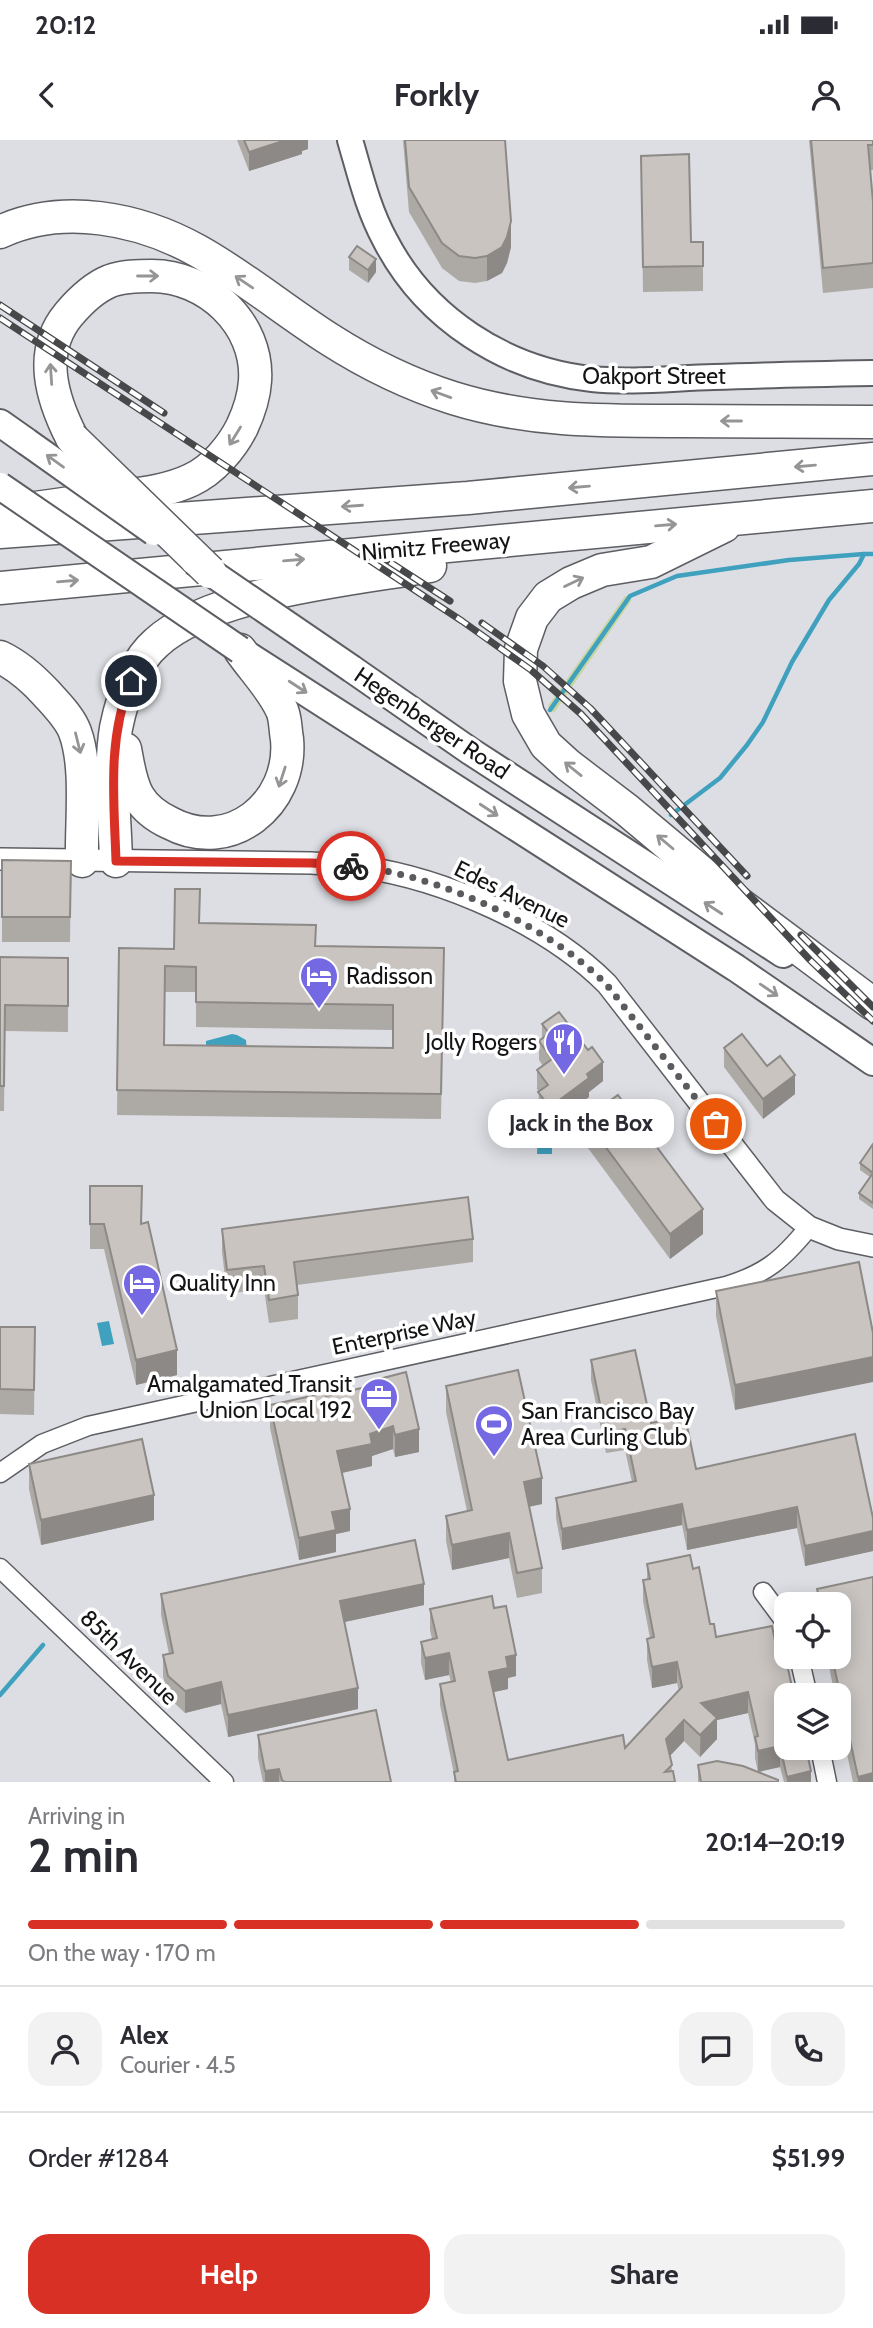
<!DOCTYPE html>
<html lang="en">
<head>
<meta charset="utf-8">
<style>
  body { margin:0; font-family:Cabin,sans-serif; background:#f2f2f3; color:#2b2b33; height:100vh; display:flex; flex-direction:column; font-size:26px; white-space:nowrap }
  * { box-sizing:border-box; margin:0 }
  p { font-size:23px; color:#7c7c81 }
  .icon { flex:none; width:38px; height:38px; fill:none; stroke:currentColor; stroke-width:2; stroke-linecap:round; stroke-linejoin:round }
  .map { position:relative; height:1642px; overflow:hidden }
  .details { display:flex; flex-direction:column; background:#fff; flex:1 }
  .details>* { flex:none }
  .fabs { position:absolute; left:774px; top:1452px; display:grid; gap:14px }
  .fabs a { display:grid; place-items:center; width:77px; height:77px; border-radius:14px; background:#fff; box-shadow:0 4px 18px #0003; font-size:35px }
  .pin { position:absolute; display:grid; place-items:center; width:60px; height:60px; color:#fff; margin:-30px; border:4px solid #fff; border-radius:50%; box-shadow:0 2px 7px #0007 }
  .courier { position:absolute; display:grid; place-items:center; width:70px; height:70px; margin:-35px; border:5px solid #d93025; border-radius:50%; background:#fff; color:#222; box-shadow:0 2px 9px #0007 }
  .bubble { position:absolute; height:49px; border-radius:21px; background:#fff; box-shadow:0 4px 18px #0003; font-size:23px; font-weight:800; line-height:49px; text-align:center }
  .headline em { font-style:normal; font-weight:800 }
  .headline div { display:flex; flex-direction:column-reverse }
  .headline { display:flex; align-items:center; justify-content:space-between; height:119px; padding:0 28px }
  h1 { font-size:46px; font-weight:800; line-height:52px }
  .bar { display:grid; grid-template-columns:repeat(4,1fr); gap:10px 7px; align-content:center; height:84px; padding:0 28px }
  .bar i { height:9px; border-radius:5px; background:#e1e1e2 }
  .bar .active { background:#d93025 }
  .bar p { grid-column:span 4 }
  .line { display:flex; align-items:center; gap:18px; padding:0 28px; border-top:2px solid #e1e1e2 }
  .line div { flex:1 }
  .round { display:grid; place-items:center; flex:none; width:74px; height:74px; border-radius:21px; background:#f2f2f3 }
  .cta { display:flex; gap:14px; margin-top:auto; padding:14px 28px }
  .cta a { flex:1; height:80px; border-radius:21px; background:#d93025; color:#fff; font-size:28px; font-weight:800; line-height:80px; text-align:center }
  .cta a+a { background:#f2f2f3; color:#2b2b33 }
  .status { display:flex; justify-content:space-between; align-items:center; height:49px; padding:0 35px; background:#fff; direction:ltr }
  .status svg { height:19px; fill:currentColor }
  header { display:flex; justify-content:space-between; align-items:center; height:91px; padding:0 28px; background:#fff; font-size:32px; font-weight:800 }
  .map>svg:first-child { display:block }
  .green { fill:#c8d59e }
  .water { fill:#3fa1be }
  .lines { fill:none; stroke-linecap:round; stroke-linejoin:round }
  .stream { stroke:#3fa1be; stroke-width:4.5 }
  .minor-casing { stroke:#5d5e63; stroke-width:21 }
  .tertiary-casing { stroke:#5d5e63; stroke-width:24 }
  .secondary-casing { stroke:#5d5e63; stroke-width:28 }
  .primary-casing { stroke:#5d5e63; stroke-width:30 }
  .motorway-casing { stroke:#5d5e63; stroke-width:35 }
  .minor { stroke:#fff; stroke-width:18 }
  .tertiary { stroke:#fff; stroke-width:21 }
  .secondary { stroke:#fff; stroke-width:24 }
  .primary { stroke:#fff; stroke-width:26 }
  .motorway { stroke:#fff; stroke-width:32 }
  .rail-casing { stroke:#47484a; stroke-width:7 }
  .rail { stroke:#fff; stroke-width:4.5; stroke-dasharray:13; stroke-linecap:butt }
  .primary-bridge-casing { stroke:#5d5e63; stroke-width:30; stroke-linecap:butt }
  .motorway-bridge-casing { stroke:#5d5e63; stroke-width:35; stroke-linecap:butt }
  .primary-bridge { stroke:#fff; stroke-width:26 }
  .motorway-bridge { stroke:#fff; stroke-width:32 }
  .wall { fill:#ada9a5; fill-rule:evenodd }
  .shaded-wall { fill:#8d8986 }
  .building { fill:#c9c4c0; stroke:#8d8986; stroke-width:2; fill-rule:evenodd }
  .oneway { stroke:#959596 }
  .done { stroke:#5a5b5e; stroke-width:7; stroke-dasharray:0 12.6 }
  .route { stroke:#d93025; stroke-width:9 }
  .labels { text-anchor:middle; stroke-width:7; stroke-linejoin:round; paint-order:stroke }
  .street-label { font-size:23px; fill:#141416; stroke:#fff }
  .poi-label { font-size:23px; fill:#141416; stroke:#fff; text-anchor:start }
</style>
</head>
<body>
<div class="status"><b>20:12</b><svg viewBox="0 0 49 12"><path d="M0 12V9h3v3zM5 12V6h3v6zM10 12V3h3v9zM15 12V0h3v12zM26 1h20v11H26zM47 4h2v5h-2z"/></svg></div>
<header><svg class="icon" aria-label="back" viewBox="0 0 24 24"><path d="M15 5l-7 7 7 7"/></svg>Forkly<svg class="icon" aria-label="person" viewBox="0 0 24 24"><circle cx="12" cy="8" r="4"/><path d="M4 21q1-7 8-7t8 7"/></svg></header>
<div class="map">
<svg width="873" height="1642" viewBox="0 0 873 1642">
  <rect width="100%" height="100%" fill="#dcdee3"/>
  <polygon class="green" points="625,456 630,456 631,461 554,573 548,566"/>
  <g class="water">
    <polygon points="232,894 237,895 246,900 247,911 206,912 206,901"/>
    <polygon points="538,987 552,988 552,1014 537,1014"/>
    <polygon points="109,1181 114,1204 102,1206 97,1183"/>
  </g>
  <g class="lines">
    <g class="stream">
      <polyline points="550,570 630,456 677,436 789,420 864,414"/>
      <polyline points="671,675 720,638 747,605 763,582 792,522 829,460 859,424 864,414 873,414"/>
      <polyline points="0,1555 43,1505"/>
    </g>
    <defs>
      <g id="minor">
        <path d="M 0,1333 L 42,1304 L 88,1286 L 726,1146 C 766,1134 783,1119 809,1087"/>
        <polyline points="0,1428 224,1642"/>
        <polyline points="763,1452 786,1483"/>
        <polyline points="799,1517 808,1556"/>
        <polyline points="820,1608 827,1642"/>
      </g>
      <path id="tertiary" d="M 0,719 L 312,723 C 328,724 345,724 361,727 C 445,739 547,784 607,844 L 775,1060 L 809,1087 L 839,1099 L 873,1106"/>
      <path id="secondary" d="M 350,0 C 360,34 368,69 385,100 C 425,178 505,230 592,239 C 632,243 674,238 714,237 C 767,235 820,234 873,233"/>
      <g id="primary">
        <polyline points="0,283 27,302"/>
        <polyline points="249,516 736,828 873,922"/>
        <polyline points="352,529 470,611 783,814"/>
      </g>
      <g id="motorway">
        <path d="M 0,92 C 62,63 139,78 198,111 C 243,136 285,171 329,199 C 368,224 409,244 453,258 C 530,282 603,281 683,281 C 746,281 810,282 873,282"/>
        <path d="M 8,372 C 42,367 75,362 108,358 C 136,354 166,352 191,340 C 213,330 232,307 242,287 C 249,272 254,258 255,241 C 259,184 207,136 152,136 C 138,136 123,136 110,141 C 93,148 80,161 69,174 C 37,212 52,259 72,298"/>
        <polyline points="724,386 651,422 602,430 571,443 548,457 532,478 521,509 520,541 528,574 546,605 568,625 627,670 738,763 873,864"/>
        <polyline points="0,392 468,358 873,319"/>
        <polyline points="0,448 873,366"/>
        <path d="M 0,517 C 17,525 33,539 46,553 C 56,564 70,578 75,592 C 88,627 81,683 82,721"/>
        <path d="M 125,609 C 128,624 130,642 138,656 C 145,668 157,677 170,683 C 230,715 293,664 287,599 C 285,589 286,577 281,568 C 271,547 253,529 240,510"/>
        <path d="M 116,721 C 115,678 109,631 116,588 C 122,559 133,523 156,503 C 211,452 355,439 430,426"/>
      </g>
    </defs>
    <use href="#minor" class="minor-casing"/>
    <use href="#tertiary" class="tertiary-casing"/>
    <use href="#secondary" class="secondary-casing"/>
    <use href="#primary" class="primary-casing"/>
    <use href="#motorway" class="motorway-casing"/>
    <use href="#minor" class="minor"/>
    <use href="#tertiary" class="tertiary"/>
    <use href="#secondary" class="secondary"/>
    <use href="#primary" class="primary"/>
    <use href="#motorway" class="motorway"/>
    <defs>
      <g id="rail">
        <polyline points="0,165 164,273"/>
        <polyline points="0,178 462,481 531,530 581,574 810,820 873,881"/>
        <polyline points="368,408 450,461"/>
        <polyline points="482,483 543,526 590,568 747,736"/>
        <polyline points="801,795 873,867"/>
      </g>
    </defs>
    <use href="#rail" class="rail-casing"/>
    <use href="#rail" class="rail"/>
    <defs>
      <g id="primary-bridge">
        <polyline points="27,302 154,392"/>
        <polyline points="0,346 240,510"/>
        <polyline points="194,421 352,529"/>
      </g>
      <polyline id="motorway-bridge" points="72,298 210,432"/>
    </defs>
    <use href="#primary-bridge" class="primary-bridge-casing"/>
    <use href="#motorway-bridge" class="motorway-bridge-casing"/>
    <use href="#primary-bridge" class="primary-bridge"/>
    <use href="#motorway-bridge" class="motorway-bridge"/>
  </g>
  <g class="wall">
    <polygon points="237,0 308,0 308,9 302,11 302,14 249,31"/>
    <polygon points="403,0 505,0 511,107 507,123 502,133 487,141 475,143 459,141 442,128 409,72"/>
    <polygon points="809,0 873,0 873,30 870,30 873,62 873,148 823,153"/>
    <polygon points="641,16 691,102 703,102 703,151 643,152"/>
    <polygon points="349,117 376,132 368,143 349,130"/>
    <polygon points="2,720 71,721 70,802 2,802"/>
    <path d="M 200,783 L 316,806 L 444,808 L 441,979 L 117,975 L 119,808 L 174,809 ZM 165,852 L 196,852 L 196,887 L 393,890 L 393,908 L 164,905 Z"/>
    <polygon points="0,817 68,818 68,892 5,891 4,971 0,971"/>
    <polygon points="542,884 603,941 589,952 589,957 550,986 538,971 539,952 537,949 537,930 543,926 539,920 539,901 542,898"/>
    <polygon points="724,908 795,954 763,979 724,927"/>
    <polygon points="585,979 703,1094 670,1119 585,1004"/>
    <polygon points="873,1004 873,1069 859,1059 859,1053 870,1037 860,1030 860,1023"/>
    <polygon points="90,1046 142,1084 177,1235 136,1245 104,1109 90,1109"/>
    <polygon points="222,1089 473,1099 473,1122 297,1145 298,1155 298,1179 269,1183 264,1149 227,1154 222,1112"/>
    <polygon points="859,1122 735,1270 716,1176 716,1151"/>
    <polygon points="0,1187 35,1187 34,1275 0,1274"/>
    <polygon points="591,1220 651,1283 696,1329 873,1378 873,1411 805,1426 797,1388 687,1410 682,1385 562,1410 556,1378 556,1358 632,1342 625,1310 606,1313 591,1240"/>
    <polygon points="383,1238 419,1312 395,1317 393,1309 372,1316 372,1326 342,1333 350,1391 336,1394 336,1412 299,1420 270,1288 270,1265 326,1256 383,1243"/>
    <polygon points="446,1246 542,1364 529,1366 542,1428 542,1453 517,1458 509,1418 452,1430 446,1401 446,1376 467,1371 446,1272"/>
    <polygon points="29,1324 154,1380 41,1405 29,1349"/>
    <polygon points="647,1424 693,1429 710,1484 716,1497 780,1525 811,1642 784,1642 780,1627 758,1632 778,1642 698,1642 698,1625 758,1632 755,1618 755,1604 748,1573 717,1580 717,1599 700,1617 684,1601 670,1616 672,1631 675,1642 454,1642 454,1634 440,1565 440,1544 451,1542 449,1535 425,1540 421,1523 421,1502 432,1499 430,1490 430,1469 494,1468 516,1536 508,1538 508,1549 494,1552 508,1620 625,1608 679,1551 677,1543 652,1548 647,1520 647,1499 650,1498 643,1461 643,1440 647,1439"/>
    <polygon points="873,1437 873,1642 853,1642 838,1572 838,1556 835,1556 827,1517 838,1517 838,1465 817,1465 817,1449"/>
    <polygon points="161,1454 424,1465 344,1482 358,1569 228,1597 221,1564 185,1573 168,1557 163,1536 163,1515 169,1514 161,1475"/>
    <polygon points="258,1595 391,1642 263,1642 258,1618"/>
  </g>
  <g class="shaded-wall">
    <polygon points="286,0 308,0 308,9 302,11 302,14 249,31 249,12"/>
    <polygon points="511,81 511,107 507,123 502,133 487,141 487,116"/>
    <polygon points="376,119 376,132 368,143 368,130"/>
    <polygon points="603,922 603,941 589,952 589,957 550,986 550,967 587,934"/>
    <polygon points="795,935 795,954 763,979 763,959"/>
    <polygon points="703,1069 703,1094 670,1119 670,1094"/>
    <polygon points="177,1210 177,1235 136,1245 136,1220"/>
    <polygon points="873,1217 873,1242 735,1270 735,1245"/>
    <polygon points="393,1286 393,1309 372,1316 372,1326 337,1334 337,1311 370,1294"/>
    <polygon points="419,1289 419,1312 395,1317 395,1295"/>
    <polygon points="542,1338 542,1364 524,1368 524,1342"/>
    <polygon points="154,1355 154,1380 41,1405 41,1380"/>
    <polygon points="682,1364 682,1385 562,1410 562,1389"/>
    <polygon points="797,1367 797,1388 687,1410 687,1390"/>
    <polygon points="350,1369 350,1391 336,1394 336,1412 299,1420 299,1398 332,1372"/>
    <polygon points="873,1391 873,1411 805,1426 805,1406"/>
    <polygon points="509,1393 509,1418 452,1430 452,1405"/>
    <polygon points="424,1444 424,1465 340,1483 340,1461"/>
    <polygon points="449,1513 449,1535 425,1540 425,1518"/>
    <polygon points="516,1515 516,1536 508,1538 508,1549 489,1553 489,1532 506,1517"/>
    <polygon points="677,1522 677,1543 652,1548 652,1527"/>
    <polygon points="221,1542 221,1564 185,1573 185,1551"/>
    <polygon points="358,1548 358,1569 228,1597 228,1575"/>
    <polygon points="748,1552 748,1573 717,1580 717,1599 700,1617 701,1563"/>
    <polygon points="684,1580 684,1601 666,1620 666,1599"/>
    <polygon points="780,1606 780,1627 758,1632 758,1611"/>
    <polygon points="279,1629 279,1642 265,1642 265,1631"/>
    <polygon points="811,1631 811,1642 787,1642 787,1637"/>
    <polygon points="873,1633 873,1642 858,1642 858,1637"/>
  </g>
  <g class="building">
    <polygon points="244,0 286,0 249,12"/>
    <polygon points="405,0 505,0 511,81 507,97 502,107 487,116 475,118 459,116 442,103 409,47"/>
    <polygon points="811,0 873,0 873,5 868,5 873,62 873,123 823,128"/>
    <polygon points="689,14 691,102 703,102 703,126 643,127 641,16"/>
    <polygon points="357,106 376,119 368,130 349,117"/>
    <polygon points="2,720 71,721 70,777 2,777"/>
    <path d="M 175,749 L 200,749 L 199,783 L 316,785 L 315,806 L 444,808 L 441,954 L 117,950 L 119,808 L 174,809 ZM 165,826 L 196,827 L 196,862 L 393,865 L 393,908 L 164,905 Z"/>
    <polygon points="0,817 68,818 68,866 5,865 4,946 0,946"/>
    <polygon points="559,872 588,910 592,907 603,922 587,934 589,938 550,967 538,952 548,945 537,930 552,919 539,901 549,893 542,884"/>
    <polygon points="742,894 767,926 780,916 795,935 763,959 724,908"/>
    <polygon points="618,955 703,1069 670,1094 585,979"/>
    <polygon points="873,1004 873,1063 859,1053 873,1033 860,1023"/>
    <polygon points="90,1046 142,1046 141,1084 148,1082 177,1210 136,1220 104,1084 90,1084"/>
    <polygon points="468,1057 473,1099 294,1122 298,1155 269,1160 264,1126 227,1130 222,1089"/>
    <polygon points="859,1122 873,1193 873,1217 735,1245 716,1151"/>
    <polygon points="0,1187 35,1187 34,1250 0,1249"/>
    <polygon points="635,1210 651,1283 685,1276 696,1329 855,1294 873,1378 873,1391 805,1406 797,1367 687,1390 682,1364 562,1389 556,1358 636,1341 625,1289 606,1293 591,1220"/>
    <polygon points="518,1230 542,1338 524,1342 542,1428 517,1433 509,1393 452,1405 446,1376 472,1370 446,1246"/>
    <polygon points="406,1232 419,1289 395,1295 393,1286 370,1294 372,1304 337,1311 350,1369 332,1372 336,1390 299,1398 270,1265 325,1253 326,1256 384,1243 383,1238"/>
    <polygon points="142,1299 154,1355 41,1380 29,1324"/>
    <polygon points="415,1400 424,1444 340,1461 358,1548 228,1575 221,1542 185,1551 168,1536 163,1515 173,1513 161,1454"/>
    <polygon points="690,1415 693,1429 699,1427 710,1484 714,1484 716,1497 772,1486 780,1525 787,1524 794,1556 786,1556 786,1608 806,1608 811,1631 787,1637 780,1606 758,1611 755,1597 758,1596 748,1552 701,1563 717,1578 700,1595 684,1580 666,1599 672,1625 665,1632 673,1631 675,1642 456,1642 454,1632 458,1631 440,1544 455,1541 449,1513 425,1518 421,1502 437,1498 430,1469 492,1456 494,1468 506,1466 516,1515 506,1517 508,1528 489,1532 508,1620 623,1595 625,1608 682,1547 677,1522 652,1527 647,1499 654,1497 643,1440 650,1439 647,1424"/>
    <polygon points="873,1437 873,1633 858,1637 832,1517 838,1517 838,1465 821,1465 817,1449"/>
    <polygon points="376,1570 391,1642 285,1642 282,1640 279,1629 265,1631 258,1595"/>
    <polygon points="717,1621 743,1626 778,1640 778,1642 701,1642 698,1625"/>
  </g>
  <defs><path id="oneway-shaft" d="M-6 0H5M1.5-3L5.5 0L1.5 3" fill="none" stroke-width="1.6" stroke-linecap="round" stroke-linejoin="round" transform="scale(1.75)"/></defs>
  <g class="oneway">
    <use href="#oneway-shaft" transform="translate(148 136)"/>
    <use href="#oneway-shaft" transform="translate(244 142) rotate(-146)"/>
    <use href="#oneway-shaft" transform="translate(51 234) rotate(-94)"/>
    <use href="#oneway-shaft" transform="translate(441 254) rotate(-160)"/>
    <use href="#oneway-shaft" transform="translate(731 281) rotate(-180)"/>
    <use href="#oneway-shaft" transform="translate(235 296) rotate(122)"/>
    <use href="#oneway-shaft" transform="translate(55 321) rotate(-144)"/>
    <use href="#oneway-shaft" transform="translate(805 326) rotate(175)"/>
    <use href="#oneway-shaft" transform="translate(579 347) rotate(175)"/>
    <use href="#oneway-shaft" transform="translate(352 366) rotate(176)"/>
    <use href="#oneway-shaft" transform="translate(666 385) rotate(-5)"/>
    <use href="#oneway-shaft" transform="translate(294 420) rotate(-5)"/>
    <use href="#oneway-shaft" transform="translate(68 441) rotate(-5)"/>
    <use href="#oneway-shaft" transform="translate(574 442) rotate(-26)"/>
    <use href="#oneway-shaft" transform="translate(298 547) rotate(33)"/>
    <use href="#oneway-shaft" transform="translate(78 603) rotate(76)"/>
    <use href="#oneway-shaft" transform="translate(573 629) rotate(-141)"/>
    <use href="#oneway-shaft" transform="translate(282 637) rotate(108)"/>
    <use href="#oneway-shaft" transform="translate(489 670) rotate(33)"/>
    <use href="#oneway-shaft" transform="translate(665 702) rotate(-140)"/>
    <use href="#oneway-shaft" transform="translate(713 768) rotate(-147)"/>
    <use href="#oneway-shaft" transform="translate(769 850) rotate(34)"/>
  </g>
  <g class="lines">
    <path class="done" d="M 351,726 C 435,733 548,785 607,845 L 716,984"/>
    <path class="route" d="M 131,541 C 107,599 114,660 116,721 L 312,723 L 351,726"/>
  </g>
  <defs>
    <symbol id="hotel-pin" viewBox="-11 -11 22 30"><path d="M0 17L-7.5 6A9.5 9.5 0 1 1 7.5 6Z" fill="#7468e3" stroke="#fff"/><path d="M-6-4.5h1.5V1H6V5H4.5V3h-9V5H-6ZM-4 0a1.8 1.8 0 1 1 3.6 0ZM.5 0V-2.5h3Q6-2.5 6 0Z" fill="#fff"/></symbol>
    <symbol id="restaurant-pin" viewBox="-11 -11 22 30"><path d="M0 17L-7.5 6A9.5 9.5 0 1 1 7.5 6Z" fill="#7468e3" stroke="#fff"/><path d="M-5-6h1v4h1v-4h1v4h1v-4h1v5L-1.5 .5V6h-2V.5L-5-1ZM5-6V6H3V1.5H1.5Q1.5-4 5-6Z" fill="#fff"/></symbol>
    <symbol id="office-pin" viewBox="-11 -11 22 30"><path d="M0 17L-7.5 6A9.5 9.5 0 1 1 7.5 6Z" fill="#7468e3" stroke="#fff"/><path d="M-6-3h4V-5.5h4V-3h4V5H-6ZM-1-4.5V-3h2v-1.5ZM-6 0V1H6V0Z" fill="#fff"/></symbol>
    <symbol id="stadium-pin" viewBox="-11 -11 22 30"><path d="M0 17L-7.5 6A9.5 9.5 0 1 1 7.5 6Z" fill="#7468e3" stroke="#fff"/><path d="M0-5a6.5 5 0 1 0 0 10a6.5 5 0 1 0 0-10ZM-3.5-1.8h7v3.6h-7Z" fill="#fff"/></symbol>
  </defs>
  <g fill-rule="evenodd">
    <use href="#hotel-pin" x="297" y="814" width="44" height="60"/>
    <use href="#restaurant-pin" x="542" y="880" width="44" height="60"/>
    <use href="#hotel-pin" x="120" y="1121" width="44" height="60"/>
    <use href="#office-pin" x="357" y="1235" width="44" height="60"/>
    <use href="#stadium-pin" x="472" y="1262" width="44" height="60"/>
  </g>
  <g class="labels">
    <g class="street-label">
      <text x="654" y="244">Oakport Street</text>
      <text transform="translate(436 406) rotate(-5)" y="8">Nimitz Freeway</text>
      <text transform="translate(432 583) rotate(34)" y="8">Hegenberger Road</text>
      <text transform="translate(512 754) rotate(26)" y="8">Edes Avenue</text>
      <text transform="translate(404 1192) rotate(-12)" y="8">Enterprise Way</text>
      <text transform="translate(129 1517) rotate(44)" y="8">85th Avenue</text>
    </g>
    <g class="poi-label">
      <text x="346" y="844">Radisson</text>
      <text x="537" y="910" text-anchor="end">Jolly Rogers</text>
      <text x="169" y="1151">Quality Inn</text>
      <text x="352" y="1252" text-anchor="end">Amalgamated Transit<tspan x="352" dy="26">Union Local 192</tspan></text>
      <text x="521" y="1279">San Francisco Bay<tspan x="521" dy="26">Area Curling Club</tspan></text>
    </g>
  </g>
</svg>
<div class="fabs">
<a><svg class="icon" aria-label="locate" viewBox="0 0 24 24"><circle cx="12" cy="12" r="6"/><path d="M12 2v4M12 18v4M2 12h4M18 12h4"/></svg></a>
<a><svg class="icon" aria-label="layers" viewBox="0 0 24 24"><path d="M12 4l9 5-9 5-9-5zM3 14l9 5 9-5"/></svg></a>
</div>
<div class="pin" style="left:716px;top:984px;background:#ea580c"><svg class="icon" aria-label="bag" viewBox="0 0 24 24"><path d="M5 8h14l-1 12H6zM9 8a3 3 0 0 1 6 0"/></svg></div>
<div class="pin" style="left:131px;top:541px;background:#1f2937"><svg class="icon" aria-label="home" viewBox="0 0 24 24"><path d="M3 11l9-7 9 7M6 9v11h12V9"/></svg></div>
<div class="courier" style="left:351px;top:726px"><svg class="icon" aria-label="bike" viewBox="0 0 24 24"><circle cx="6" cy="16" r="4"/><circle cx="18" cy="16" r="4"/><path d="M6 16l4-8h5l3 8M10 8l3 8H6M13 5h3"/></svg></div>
<div class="bubble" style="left:488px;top:959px;width:186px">Jack in the Box</div>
</div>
<section class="details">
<div class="headline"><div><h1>2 min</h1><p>Arriving in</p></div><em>20:14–20:19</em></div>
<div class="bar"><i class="active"></i><i class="active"></i><i class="active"></i><i></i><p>On the way · 170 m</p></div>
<div class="line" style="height:126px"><a class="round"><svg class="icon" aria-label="person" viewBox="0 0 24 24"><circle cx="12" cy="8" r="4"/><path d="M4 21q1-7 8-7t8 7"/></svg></a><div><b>Alex</b><p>Courier · 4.5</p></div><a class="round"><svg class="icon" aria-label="chat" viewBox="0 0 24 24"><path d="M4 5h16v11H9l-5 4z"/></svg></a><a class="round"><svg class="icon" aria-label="phone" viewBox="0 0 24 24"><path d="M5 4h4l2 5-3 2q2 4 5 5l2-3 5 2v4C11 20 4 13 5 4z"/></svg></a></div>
<div class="line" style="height:91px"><div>Order #1284</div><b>$51.99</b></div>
<div class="cta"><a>Help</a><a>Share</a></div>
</section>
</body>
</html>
